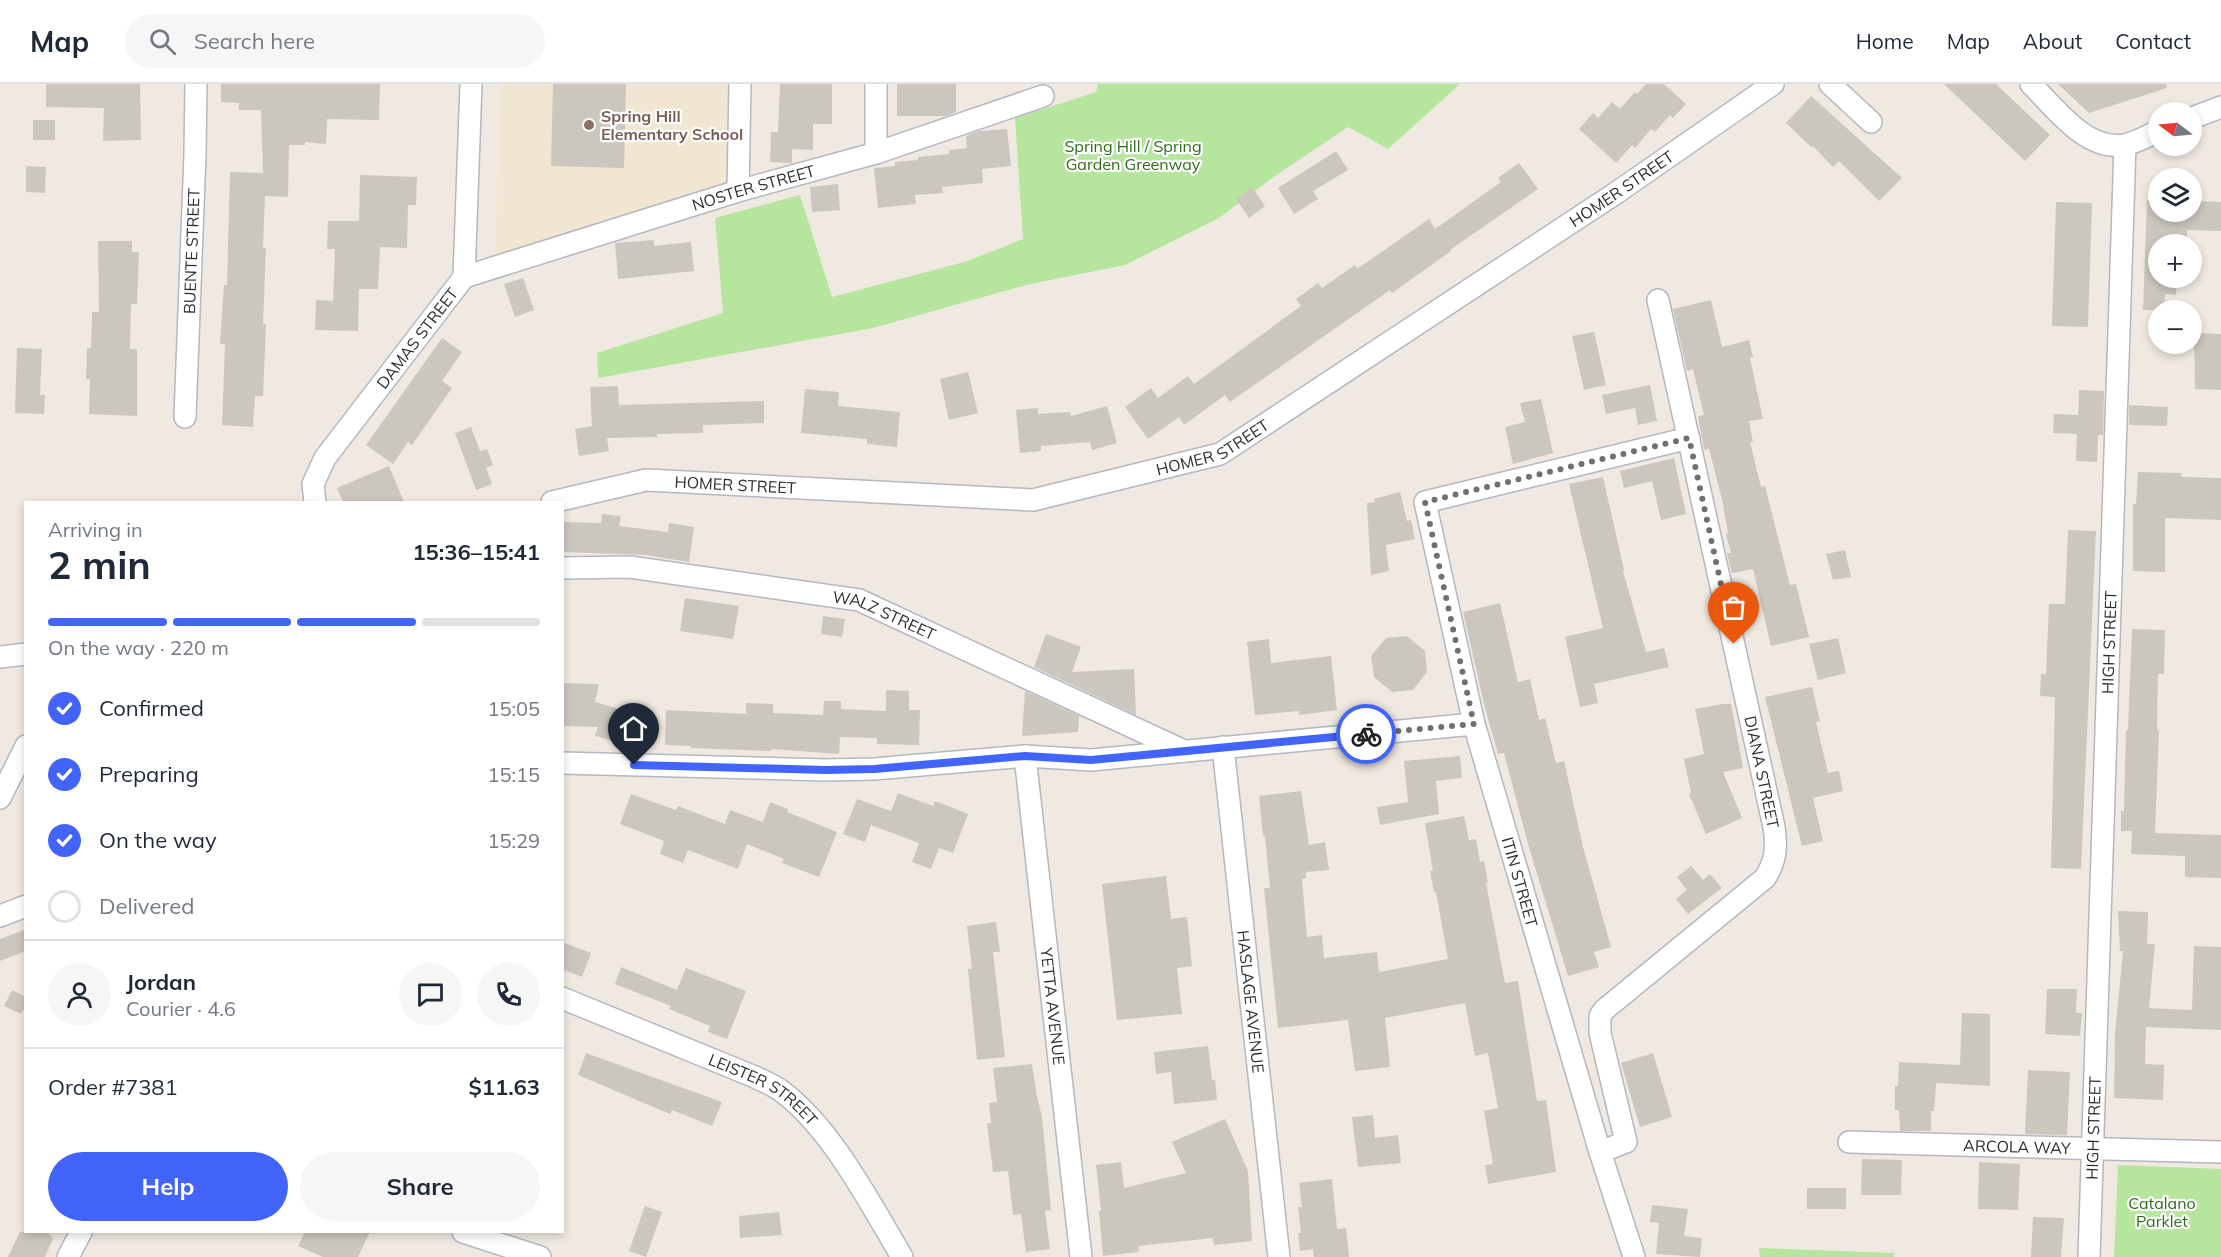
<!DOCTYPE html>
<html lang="en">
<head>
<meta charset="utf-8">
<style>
  body { margin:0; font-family:Mulish,sans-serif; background:#f6f6f7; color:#1f2937; height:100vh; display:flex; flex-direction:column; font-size:22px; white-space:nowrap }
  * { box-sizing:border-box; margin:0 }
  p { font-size:20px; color:#747a83 }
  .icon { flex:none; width:33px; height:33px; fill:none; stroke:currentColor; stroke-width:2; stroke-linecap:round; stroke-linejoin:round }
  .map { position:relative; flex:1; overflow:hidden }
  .drawer { position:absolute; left:24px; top:417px; width:540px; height:732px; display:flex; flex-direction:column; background:#fff; border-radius:0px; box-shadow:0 3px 9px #0003 }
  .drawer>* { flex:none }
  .needle { width:39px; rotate:286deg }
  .buttons { position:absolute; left:2148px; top:18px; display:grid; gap:12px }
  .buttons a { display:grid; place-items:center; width:54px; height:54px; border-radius:50%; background:#fff; box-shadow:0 3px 9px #0003; font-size:30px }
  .pin { position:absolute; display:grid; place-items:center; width:51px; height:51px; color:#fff; margin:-62px -26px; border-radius:50% 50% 50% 0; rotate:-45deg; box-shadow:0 0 6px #0007 }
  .pin .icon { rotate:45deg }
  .courier { position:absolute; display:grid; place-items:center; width:60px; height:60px; margin:-30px; border:4px solid #4264fb; border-radius:50%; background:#fff; color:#222; box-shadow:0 2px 8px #0007 }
  .head em { font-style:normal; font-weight:700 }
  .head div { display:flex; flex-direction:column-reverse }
  .head { display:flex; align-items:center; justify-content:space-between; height:102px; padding:0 24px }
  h1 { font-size:39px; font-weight:700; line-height:45px }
  .bar { display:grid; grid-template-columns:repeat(4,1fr); gap:9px 6px; align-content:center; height:72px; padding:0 24px }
  .bar i { height:8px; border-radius:4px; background:#e0e1e3 }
  .bar .current { background:#4264fb }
  .bar p { grid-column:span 4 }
  .line { display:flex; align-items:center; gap:15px; padding:0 24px; border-top:2px solid #e0e1e3 }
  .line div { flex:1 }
  .round { display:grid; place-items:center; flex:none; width:63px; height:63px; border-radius:32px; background:#f6f6f7 }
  ol { padding:0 24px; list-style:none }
  li { display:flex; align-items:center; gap:18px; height:66px }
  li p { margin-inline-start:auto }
  li .icon { padding:6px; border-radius:50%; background:#4264fb; color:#fff; stroke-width:4 }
  li:last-child { color:#747a83 }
  li i { width:33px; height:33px; border:3px solid #e0e1e3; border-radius:50% }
  .primary-button { display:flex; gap:12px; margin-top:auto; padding:12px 24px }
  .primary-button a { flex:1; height:69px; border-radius:36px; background:#4264fb; color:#fff; font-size:24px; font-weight:700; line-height:69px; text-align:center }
  .primary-button a+a { background:#f6f6f7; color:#1f2937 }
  header { display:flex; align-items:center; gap:36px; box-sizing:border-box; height:84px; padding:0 30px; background:#fff; border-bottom:2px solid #e0e1e3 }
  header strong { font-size:28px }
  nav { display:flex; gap:33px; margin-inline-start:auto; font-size:21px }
  .search { width:420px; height:54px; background:#f6f6f7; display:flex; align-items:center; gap:15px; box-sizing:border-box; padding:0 21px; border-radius:33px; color:#747a83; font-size:22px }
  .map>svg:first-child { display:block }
  .education { fill:#f0e6d1 }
  .green { fill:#b6e59e }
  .building { fill:#cbc7bf }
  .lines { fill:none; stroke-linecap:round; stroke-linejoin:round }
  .minor-casing { stroke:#b4b7c1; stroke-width:24 }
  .minor { stroke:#fff; stroke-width:21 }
  .done { stroke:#726f6d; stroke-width:6; stroke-dasharray:0 10.8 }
  .route { stroke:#4264fb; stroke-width:8 }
  .education-dot { fill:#8d6e63; stroke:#fff; stroke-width:2 }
  .labels { text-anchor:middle; stroke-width:4.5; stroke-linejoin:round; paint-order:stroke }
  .education-label { font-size:16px; font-weight:bold; fill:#785e54; stroke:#fff; text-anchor:start }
  .park-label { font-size:16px; fill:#2c6e1b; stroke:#fff }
  .street-label { font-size:16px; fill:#2e2e2e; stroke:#fff }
</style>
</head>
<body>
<header>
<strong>Map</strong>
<div class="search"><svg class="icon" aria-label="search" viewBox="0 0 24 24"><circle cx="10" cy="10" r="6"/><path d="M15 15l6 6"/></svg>Search here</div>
<nav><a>Home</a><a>Map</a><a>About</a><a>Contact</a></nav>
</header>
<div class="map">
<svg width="2221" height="1173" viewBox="0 0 2221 1173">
  <rect width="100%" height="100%" fill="#efe9e1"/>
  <polygon class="education" points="501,0 730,0 727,101 495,173"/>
  <g class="green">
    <polygon points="1098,0 1460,0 1388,65 1348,43 1272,94 1219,134 1125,181 1026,201 873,244 598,294 597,269 723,229 715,134 800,111 832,213 968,177 1023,155 1015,34 1096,8"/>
    <polygon points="2118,1081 2221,1085 2221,1173 2114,1173"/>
    <polygon points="1759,1164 1894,1169 1894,1173 1760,1173"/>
  </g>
  <g class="building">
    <polygon points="46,0 140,0 141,56 103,57 104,24 46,23"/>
    <polygon points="221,0 380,0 379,36 327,35 326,60 305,58 305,61 289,61 288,113 265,112 263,164 266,164 263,240 266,240 263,312 255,312 253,343 222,341 225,260 220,260 224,201 227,201 230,88 263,89 261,26 239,26 239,19 221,18"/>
    <polygon points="553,0 626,0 624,84 551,82"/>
    <polygon points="780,0 832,0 832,40 813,40 813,66 792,65 792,79 770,78 771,48 778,48"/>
    <polygon points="897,0 956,0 956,28 946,32 897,32"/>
    <polygon points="1646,0 1664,0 1686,20 1673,34 1670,31 1655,48 1651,45 1635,64 1632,61 1616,79 1579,45 1593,29 1598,34 1612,18 1620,25 1635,8 1637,10"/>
    <polygon points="1944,0 1996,0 2050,51 2025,77"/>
    <polygon points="2058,0 2166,0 2167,4 2089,29"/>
    <polygon points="1811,12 1902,94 1879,117 1839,77 1833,83 1813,62 1812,64 1786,39"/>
    <rect x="33" y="36" width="22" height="20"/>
    <polygon points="1007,45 1011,82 982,85 983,99 942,103 943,109 915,111 916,120 878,124 874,84 895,82 895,78 918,76 918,73 949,70 949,66 967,64 966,52 979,47"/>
    <polygon points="1336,67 1348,86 1313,107 1318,115 1294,130 1278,104"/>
    <polygon points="1519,79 1538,105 1450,166 1451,167 1392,209 1390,206 1230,318 1225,311 1184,341 1179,333 1148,355 1125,323 1151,304 1158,314 1188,292 1194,300 1301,222 1296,215 1318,199 1322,204 1355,181 1357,185 1429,135 1435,145 1501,98 1498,94"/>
    <polygon points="26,82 46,83 45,109 26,108"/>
    <polygon points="360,91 417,93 416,121 408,121 407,164 380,163 378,205 359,205 358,247 315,246 316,216 333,217 335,165 327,165 328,137 359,137"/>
    <polygon points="838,100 840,126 812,128 810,103"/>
    <polygon points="1252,103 1265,122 1249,134 1236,115"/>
    <polygon points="2147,116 2158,116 2158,128 2192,128 2192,117 2221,118 2221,147 2187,146 2187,160 2158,160 2158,194 2177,194 2176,211 2165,210 2164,226 2143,226"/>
    <polygon points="2056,118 2092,119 2088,243 2052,242"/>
    <polygon points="654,156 654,162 691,158 694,187 618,195 615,159"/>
    <polygon points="98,157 132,157 132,168 139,168 137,220 131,220 130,265 137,265 137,332 89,330 90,295 86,295 87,264 91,264 92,228 99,228"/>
    <polygon points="523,194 534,226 515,233 504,200"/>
    <polygon points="1711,216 1722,263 1749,256 1753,273 1750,274 1763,335 1749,337 1753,358 1750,358 1761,403 1765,402 1790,501 1796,500 1809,553 1771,562 1753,485 1732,489 1727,469 1731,469 1726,450 1728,449 1722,415 1709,365 1704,366 1698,332 1704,331 1693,285 1687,287 1673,225"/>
    <polygon points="1594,248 1606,301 1584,306 1572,252"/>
    <polygon points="2194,249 2221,250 2221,306 2195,305"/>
    <polygon points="442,254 462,268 442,297 452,304 412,361 408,358 393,380 366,361"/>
    <polygon points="17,264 42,265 40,311 45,311 44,330 15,329"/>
    <polygon points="968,288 978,329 949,336 940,295"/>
    <polygon points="1650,301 1657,337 1638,341 1635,324 1606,330 1602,311"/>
    <polygon points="618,302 619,321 764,317 764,339 703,341 703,349 657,350 657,353 607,354 609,367 579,372 575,345 592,342 590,303"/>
    <polygon points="805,305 839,308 838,322 900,328 897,363 867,360 867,355 801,349"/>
    <polygon points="2079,306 2104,307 2103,351 2098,351 2097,378 2076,377 2077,350 2053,349 2054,330 2078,331"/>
    <polygon points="1541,315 1553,369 1513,380 1505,343 1525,338 1520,319"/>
    <polygon points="2129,321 2168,323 2167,342 2129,341"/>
    <polygon points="1107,322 1117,359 1092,366 1090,358 1041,362 1041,367 1020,369 1016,326 1038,324 1038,330 1070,328 1071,332"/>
    <polygon points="471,343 480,367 487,365 493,381 486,384 492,400 476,406 455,349"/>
    <polygon points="1674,374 1686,430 1661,436 1652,397 1624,404 1620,387"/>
    <polygon points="389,382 404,418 343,418 337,404"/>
    <polygon points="2138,388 2182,389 2181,393 2221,394 2221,436 2165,434 2165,488 2133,487 2133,420 2136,420"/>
    <polygon points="1603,393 1624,486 1623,487 1646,568 1664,564 1669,583 1594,600 1598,619 1580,623 1565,553 1603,544 1569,400"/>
    <polygon points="1400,408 1407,437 1411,436 1415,455 1386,461 1389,487 1371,491 1367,419 1375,418 1374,415"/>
    <polygon points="602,430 621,432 619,442 668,448 669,439 694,443 689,478 645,471 562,468 562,438 601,439"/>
    <polygon points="2068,446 2096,447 2081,785 2051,784 2055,613 2040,612 2041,590 2046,590 2049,520 2065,520"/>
    <polygon points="1845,466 1851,493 1833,496 1826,470"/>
    <polygon points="685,514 739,522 733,555 680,547"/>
    <polygon points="1500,519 1518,598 1530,595 1539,636 1545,634 1556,679 1564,677 1583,763 1611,863 1594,868 1599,883 1568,892 1528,760 1504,669 1498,670 1485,624 1463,528"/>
    <polygon points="823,532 845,535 842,553 821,550"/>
    <polygon points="2132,545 2165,546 2164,590 2158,590 2157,646 2159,646 2155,749 2221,751 2221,794 2185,793 2185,772 2131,770 2132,747 2121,747 2121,727 2124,727 2126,646 2128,646"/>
    <polygon points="1046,550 1081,563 1072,588 1134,585 1136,631 1034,583"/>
    <polygon points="1407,552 1425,567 1427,588 1413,606 1392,608 1374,593 1371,572 1386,554"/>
    <polygon points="1838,554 1846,589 1818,596 1809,560"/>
    <polygon points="1269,555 1271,579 1331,572 1337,626 1299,631 1299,627 1255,631 1247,558"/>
    <polygon points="562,599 599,600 595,618 641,631 632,662 595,652 598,643 562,642"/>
    <polygon points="1812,603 1820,637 1816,638 1828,689 1839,687 1843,707 1813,714 1823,757 1802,762 1765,613"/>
    <polygon points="886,606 909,607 909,626 920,626 919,661 877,660 877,654 840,653 839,670 771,665 771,667 691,664 691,662 665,661 666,626 746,630 746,619 773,620 773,629 823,631 824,617 841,617 841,625 886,627"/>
    <polygon points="1025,607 1079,632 1078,648 1022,652"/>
    <polygon points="1723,620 1731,620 1743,684 1723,688 1742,734 1706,750 1689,710 1691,709 1684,675 1704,670 1695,625"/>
    <polygon points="1460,672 1462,694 1436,697 1439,730 1380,741 1377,723 1408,718 1404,677"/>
    <polygon points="1301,707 1309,761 1325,758 1329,786 1306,788 1306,794 1302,795 1307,853 1322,851 1324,874 1377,868 1379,888 1448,875 1436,808 1434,808 1430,787 1433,787 1425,739 1464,732 1469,756 1476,755 1480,778 1484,777 1488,799 1486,799 1505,899 1518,897 1537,1017 1546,1016 1556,1088 1488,1100 1485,1081 1493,1080 1484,1027 1498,1024 1488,969 1475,972 1465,919 1385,934 1390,983 1355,987 1348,936 1278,944 1264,804 1270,804 1265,752 1263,752 1259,712"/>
    <polygon points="898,709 933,722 935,717 968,730 953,769 939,764 931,785 912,778 919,759 871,741 865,758 843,750 857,715 891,727"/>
    <polygon points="631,710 676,726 678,722 725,740 730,726 763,738 770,718 788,725 787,728 837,748 819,793 782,779 784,775 747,760 738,785 688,766 683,779 660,770 664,757 620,740"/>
    <polygon points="1691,782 1703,796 1710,790 1722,804 1688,830 1676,815 1687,806 1677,793"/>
    <polygon points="1166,792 1171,835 1187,833 1192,882 1177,884 1182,930 1117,936 1102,800"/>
    <polygon points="2118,827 2148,828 2147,860 2155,860 2149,924 2192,926 2194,862 2221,863 2221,946 2146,943 2145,980 2164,981 2163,1016 2114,1014 2115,950 2123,867 2120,867"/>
    <polygon points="996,838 1000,868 993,868 1005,973 977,976 968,885 972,885 967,842"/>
    <polygon points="26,845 26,867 0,877 0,855"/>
    <polygon points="562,858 591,869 582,893 562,885"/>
    <polygon points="621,883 677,906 686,884 746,907 727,955 708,948 710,942 669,925 671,922 615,900"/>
    <polygon points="2047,905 2077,905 2076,929 2082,929 2080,952 2045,950"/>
    <polygon points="12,906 26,913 26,921 21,930 4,922"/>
    <polygon points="1962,929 1990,930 1990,1002 1936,999 1934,1027 1931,1027 1931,1047 1900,1047 1899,1026 1895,1026 1895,1002 1898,1002 1899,978 1960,981"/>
    <polygon points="1208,962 1212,996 1215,996 1217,1016 1174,1020 1171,988 1156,990 1154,968"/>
    <polygon points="586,969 722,1018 712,1042 672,1026 670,1030 578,991"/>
    <polygon points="1653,969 1672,1033 1640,1043 1621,979"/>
    <polygon points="1032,980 1037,1013 1042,1033 1051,1126 1045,1127 1050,1165 1026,1168 1021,1130 1013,1131 1008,1087 993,1088 987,1039 991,1039 989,1019 997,1018 993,984"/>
    <polygon points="2028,986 2070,988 2067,1051 2025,1050"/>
    <polygon points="1373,1031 1375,1054 1398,1051 1401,1079 1358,1083 1352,1033"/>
    <polygon points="1225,1035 1248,1087 1252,1157 1214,1161 1213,1154 1138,1162 1139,1168 1103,1172 1099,1127 1101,1127 1096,1081 1121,1078 1124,1104 1186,1089 1172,1058"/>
    <polygon points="1862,1075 1902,1076 1901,1111 1861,1111"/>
    <polygon points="1979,1078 2020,1080 2018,1126 1978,1125"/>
    <polygon points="1332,1095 1337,1145 1346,1144 1349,1173 1314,1173 1313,1165 1300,1167 1298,1149 1301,1149 1298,1123 1302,1123 1299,1099"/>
    <rect x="1807" y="1104" width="39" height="21"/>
    <polygon points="1652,1121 1688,1125 1684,1152 1702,1154 1700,1173 1656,1170 1659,1139 1650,1138"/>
    <polygon points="645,1122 662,1128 646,1173 629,1167"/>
    <polygon points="779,1128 782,1151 740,1154 739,1132"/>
    <polygon points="2033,1133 2064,1134 2061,1173 2031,1173"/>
    <polygon points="20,1148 48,1148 53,1155 45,1173 8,1173"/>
    <polygon points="305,1148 370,1148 358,1173 323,1173 298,1162"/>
  </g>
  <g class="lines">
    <defs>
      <g id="minor">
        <polyline points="1830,0 1871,38"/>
        <path d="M 2031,0 C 2055,24 2086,67 2124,61 C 2135,59 2148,52 2158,47"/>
        <polyline points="2192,34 2221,23"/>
        <polyline points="876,69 876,0"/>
        <polyline points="738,107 740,0"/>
        <path id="s1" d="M 464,193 L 738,107 L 876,69 L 1043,12"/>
        <path id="s2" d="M 185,333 L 195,70 L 196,0"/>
        <path id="s3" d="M 315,418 L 313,400 L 325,374 L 464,193 L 471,0"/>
        <path id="s4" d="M 552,418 L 646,396 L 1033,416 L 1220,370 L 1616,109 L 1773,0"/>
        <path id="s5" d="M 562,484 L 630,483 L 859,516 L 1184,667"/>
        <polyline points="0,573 26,570"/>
        <path id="s6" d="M 1223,663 L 1279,1173"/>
        <path id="s7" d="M 1025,672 L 1081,1173"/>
        <polyline points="562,679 826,686 874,685 1025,672 1091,676 1474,640"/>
        <polyline points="0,714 26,662"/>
        <polyline points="0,832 26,822"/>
        <path id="s8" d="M 562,914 L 755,993 C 763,997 773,1001 780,1006 C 831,1043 870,1119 902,1173"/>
        <path id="s9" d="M 1849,1058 L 2221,1068"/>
        <path d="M 1600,1068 L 1626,1058 L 1600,949 L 1600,932 L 1604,926 L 1765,794 C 1776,777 1777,763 1774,743 L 1658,216"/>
        <polyline points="463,1148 540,1173"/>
        <polyline points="68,1173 81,1148"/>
        <polyline points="1634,1173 1600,1068 1474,640 1425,418 1689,354"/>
        <path id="s10" d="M 2089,1173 L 2125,61"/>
      </g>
    </defs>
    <use href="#minor" class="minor-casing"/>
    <use href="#minor" class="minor"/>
  </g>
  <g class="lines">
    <polyline class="done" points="1366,650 1474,640 1425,418 1689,354 1734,560"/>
    <polyline class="route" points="634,681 826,686 874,685 1025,672 1091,676 1366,650"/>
  </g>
  <circle class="education-dot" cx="589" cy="41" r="6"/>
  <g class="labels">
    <g class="education-label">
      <text x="601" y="38">Spring Hill<tspan x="601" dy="18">Elementary School</tspan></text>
    </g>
    <g class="park-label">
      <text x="1133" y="68">Spring Hill / Spring<tspan x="1133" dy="18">Garden Greenway</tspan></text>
      <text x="2162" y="1125">Catalano<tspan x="2162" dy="18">Parklet</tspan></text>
    </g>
    <g class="street-label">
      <text dy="6" stroke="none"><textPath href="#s1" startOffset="303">NOSTER STREET</textPath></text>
      <text dy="6" stroke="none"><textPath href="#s4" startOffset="1158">HOMER STREET</textPath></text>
      <text dy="6" stroke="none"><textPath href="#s2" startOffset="166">BUENTE STREET</textPath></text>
      <text dy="6" stroke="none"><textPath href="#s3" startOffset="198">DAMAS STREET</textPath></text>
      <text dy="6" stroke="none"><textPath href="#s4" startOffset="672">HOMER STREET</textPath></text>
      <text dy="6" stroke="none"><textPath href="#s4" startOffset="186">HOMER STREET</textPath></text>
      <text dy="6" stroke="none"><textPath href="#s5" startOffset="328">WALZ STREET</textPath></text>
      <text dy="6" stroke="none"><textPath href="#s10" startOffset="615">HIGH STREET</textPath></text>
      <text transform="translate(1762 688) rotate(78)" y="6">DIANA STREET</text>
      <text transform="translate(1520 798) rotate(74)" y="6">ITIN STREET</text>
      <text dy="6" stroke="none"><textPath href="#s6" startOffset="256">HASLAGE AVENUE</textPath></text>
      <text dy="6" stroke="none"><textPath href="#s7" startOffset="252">YETTA AVENUE</textPath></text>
      <text dy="6" stroke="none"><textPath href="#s8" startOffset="222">LEISTER STREET</textPath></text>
      <text dy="6" stroke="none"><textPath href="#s10" startOffset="129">HIGH STREET</textPath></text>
      <text dy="6" stroke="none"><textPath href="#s9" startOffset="168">ARCOLA WAY</textPath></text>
    </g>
  </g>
</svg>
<div class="buttons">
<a><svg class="needle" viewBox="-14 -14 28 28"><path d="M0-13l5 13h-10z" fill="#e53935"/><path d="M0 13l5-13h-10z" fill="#747a83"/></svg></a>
<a><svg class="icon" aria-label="layers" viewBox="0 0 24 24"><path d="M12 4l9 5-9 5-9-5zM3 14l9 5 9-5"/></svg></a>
<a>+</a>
<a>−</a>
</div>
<div class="pin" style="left:1734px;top:560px;background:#ea580c"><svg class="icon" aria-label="bag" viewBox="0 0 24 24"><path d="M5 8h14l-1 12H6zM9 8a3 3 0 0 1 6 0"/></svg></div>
<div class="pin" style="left:634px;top:681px;background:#1f2937"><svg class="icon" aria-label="home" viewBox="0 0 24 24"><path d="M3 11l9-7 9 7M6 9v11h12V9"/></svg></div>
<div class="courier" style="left:1366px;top:650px"><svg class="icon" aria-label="bike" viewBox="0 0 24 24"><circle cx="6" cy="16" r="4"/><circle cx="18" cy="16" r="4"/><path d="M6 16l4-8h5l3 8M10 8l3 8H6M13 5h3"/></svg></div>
<section class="drawer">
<div class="head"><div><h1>2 min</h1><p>Arriving in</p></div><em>15:36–15:41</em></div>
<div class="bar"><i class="current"></i><i class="current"></i><i class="current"></i><i></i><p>On the way · 220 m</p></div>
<ol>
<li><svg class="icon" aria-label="check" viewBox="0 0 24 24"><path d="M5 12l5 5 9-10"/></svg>Confirmed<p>15:05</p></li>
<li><svg class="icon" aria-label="check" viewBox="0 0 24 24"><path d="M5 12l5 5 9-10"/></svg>Preparing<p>15:15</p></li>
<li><svg class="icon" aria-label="check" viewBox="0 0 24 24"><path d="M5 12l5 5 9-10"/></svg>On the way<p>15:29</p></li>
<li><i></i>Delivered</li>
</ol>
<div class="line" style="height:108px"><a class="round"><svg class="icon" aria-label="person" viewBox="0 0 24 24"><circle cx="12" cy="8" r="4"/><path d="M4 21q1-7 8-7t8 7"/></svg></a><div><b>Jordan</b><p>Courier · 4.6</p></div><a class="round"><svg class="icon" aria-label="chat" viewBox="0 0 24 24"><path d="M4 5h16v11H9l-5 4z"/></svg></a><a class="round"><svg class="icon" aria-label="phone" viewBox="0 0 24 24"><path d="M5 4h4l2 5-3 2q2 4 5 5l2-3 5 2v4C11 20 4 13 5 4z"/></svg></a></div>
<div class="line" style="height:78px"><div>Order #7381</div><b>$11.63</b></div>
<div class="primary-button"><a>Help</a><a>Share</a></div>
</section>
</div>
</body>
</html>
